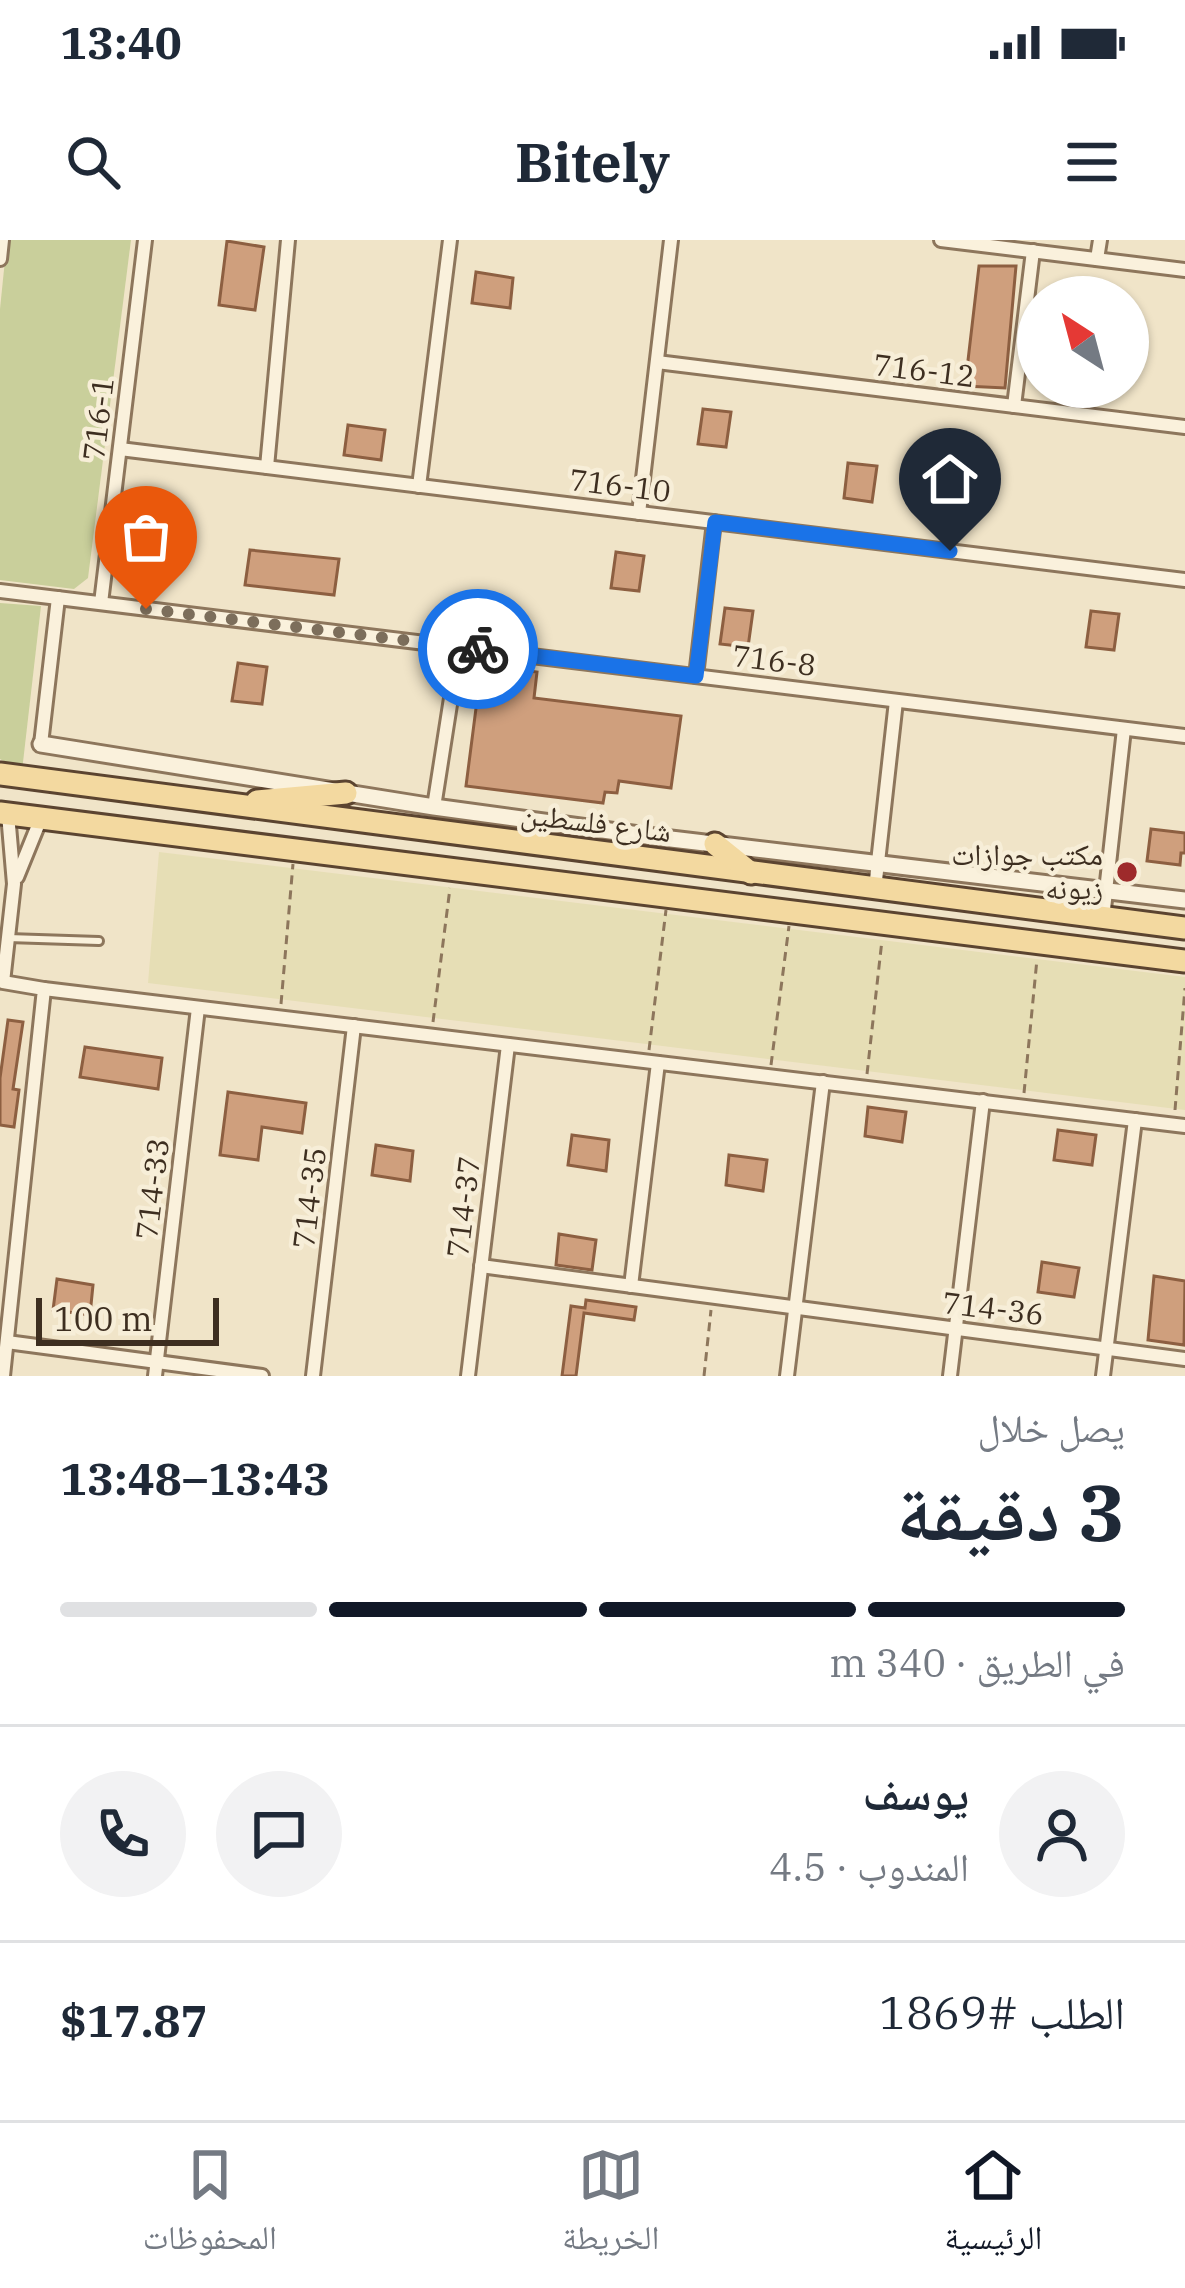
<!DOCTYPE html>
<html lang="ar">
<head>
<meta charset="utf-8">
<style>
  body { margin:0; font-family:"IBM Plex Serif","Noto Naskh Arabic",serif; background:#f2f2f3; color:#1f2937; direction:rtl; height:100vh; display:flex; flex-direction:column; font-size:45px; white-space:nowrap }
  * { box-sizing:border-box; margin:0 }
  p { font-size:39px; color:#747a83 }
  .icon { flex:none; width:66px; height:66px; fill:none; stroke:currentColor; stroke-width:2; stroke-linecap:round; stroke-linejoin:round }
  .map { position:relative; height:1136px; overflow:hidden; direction:ltr }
  .sheet { display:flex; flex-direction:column; background:#fff; flex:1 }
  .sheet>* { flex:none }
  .needle { width:78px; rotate:324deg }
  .buttons { position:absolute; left:1017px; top:36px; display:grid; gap:24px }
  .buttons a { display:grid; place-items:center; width:132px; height:132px; border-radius:50%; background:#fff; box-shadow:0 3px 9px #0004; font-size:60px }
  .scale { position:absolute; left:36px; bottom:30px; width:183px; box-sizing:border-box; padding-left:12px; border:6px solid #3d2e20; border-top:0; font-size:33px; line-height:42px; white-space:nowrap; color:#3d2e20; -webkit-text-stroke:9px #f7eed8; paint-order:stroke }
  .pin { position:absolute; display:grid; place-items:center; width:102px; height:102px; color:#fff; margin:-123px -51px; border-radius:50% 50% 50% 0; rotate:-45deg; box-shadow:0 0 12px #0007 }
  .pin .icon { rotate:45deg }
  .courier { position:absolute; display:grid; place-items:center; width:120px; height:120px; margin:-60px; border:9px solid #1a73e8; border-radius:50%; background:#fff; color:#222; box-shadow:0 3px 15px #0007 }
  .summary em { font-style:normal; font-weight:700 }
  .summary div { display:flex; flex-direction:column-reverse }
  .summary { display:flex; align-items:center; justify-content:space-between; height:204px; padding:0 60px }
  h1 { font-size:78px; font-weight:700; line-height:90px }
  .bar { display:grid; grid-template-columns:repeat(4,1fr); gap:18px 12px; align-content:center; height:144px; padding:0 60px }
  .bar i { height:15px; border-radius:9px; background:#e0e1e3 }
  .bar .current { background:#111827 }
  .bar p { grid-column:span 4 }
  .line { display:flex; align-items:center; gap:30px; padding:0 60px; border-top:3px solid #e0e1e3 }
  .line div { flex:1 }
  .round { display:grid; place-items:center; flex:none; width:126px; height:126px; border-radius:63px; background:#f2f2f3 }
  .status { display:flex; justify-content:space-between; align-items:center; height:84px; padding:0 60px; background:#fff; direction:ltr }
  .status svg { height:33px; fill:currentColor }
  header { display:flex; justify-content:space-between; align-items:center; height:156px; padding:0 60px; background:#fff; font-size:54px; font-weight:700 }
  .menu { display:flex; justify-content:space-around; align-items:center; height:168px; border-top:3px solid #e0e1e3; background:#fff; font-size:33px; color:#747a83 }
  .menu a { display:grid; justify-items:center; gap:6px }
  .menu .current { color:#111827 }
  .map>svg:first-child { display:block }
  .farmland { fill:#e6deb5 }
  .green { fill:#c9cf9b }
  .building { fill:#cf9f7d; stroke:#8d5f41; stroke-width:3 }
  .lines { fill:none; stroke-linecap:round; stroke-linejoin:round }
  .service-casing { stroke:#8d765c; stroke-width:12 }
  .minor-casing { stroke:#8d765c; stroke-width:18 }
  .tertiary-casing { stroke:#8d765c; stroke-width:21 }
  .primary-casing { stroke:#5b4430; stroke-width:27 }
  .path { stroke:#8d765c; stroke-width:3; stroke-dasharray:9 6; stroke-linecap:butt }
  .service { stroke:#faf1dc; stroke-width:6 }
  .minor { stroke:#faf1dc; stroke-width:12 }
  .tertiary { stroke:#faf1dc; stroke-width:15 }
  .primary { stroke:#f3d9a0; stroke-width:21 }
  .done { stroke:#7c6e5b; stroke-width:12; stroke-dasharray:0 21.6 }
  .route { stroke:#1a73e8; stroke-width:15 }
  .poi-dot { fill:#9e2a2b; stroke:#f7eed8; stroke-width:4.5 }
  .labels { text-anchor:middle; stroke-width:9; stroke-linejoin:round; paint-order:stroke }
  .street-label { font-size:30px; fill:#3d2e20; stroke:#f7eed8 }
  .poi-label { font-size:30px; fill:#3d2e20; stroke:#f7eed8; text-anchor:end }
</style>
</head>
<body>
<div class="status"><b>13:40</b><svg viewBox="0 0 49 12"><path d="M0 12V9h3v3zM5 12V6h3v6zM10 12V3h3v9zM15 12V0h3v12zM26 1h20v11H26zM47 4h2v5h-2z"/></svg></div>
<header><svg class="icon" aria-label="menu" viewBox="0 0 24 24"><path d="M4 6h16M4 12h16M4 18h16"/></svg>Bitely<svg class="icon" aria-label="search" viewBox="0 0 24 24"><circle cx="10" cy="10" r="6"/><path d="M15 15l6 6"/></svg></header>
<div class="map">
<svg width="1185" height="1136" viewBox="0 0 1185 1136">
  <rect width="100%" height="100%" fill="#f0e4c8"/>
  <polygon class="farmland" points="159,612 1185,737 1185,870 148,743"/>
  <g class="green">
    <polygon points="7,0 131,0 88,338 74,349 0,340 0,69"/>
    <polygon points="0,363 41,366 22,531 0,519"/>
  </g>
  <g class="building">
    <polygon points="227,1 264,7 255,70 219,65"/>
    <polygon points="979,26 1016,26 1005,148 965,146"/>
    <polygon points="476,32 513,38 510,68 472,63"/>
    <polygon points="703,169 731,172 726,207 698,204"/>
    <polygon points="348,185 385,190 381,220 344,215"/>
    <polygon points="848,223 877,226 872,262 844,258"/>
    <polygon points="939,233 967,236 962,272 934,269"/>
    <polygon points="250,310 339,319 334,355 245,345"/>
    <polygon points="616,312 644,316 639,351 611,348"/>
    <polygon points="725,368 753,371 748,407 720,404"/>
    <polygon points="1091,371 1119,374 1114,410 1086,407"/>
    <polygon points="238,423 267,427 262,464 232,461"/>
    <polygon points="475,424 537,432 534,458 681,476 671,548 619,541 617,553 605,552 603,563 466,546 479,445 473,444"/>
    <polygon points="1151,589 1185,593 1185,613 1181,613 1180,625 1147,621"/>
    <polygon points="8,780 23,782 13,849 19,850 14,887 0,885 0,838"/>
    <polygon points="85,807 162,818 158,849 80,837"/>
    <polygon points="228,852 306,863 302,893 262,887 258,920 220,915"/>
    <polygon points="868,867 906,872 902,902 865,896"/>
    <polygon points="1058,890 1096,895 1092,925 1054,920"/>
    <polygon points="572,895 609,900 606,931 568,925"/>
    <polygon points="376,905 413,911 410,941 372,935"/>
    <polygon points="729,915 767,920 763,951 726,945"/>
    <polygon points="559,994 596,1000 592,1030 556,1025"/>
    <polygon points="1042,1022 1079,1028 1074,1057 1038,1052"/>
    <polygon points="1154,1036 1185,1041 1184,1105 1148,1100"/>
    <polygon points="57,1039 93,1045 90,1075 53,1070"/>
    <polygon points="586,1060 636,1067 634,1080 584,1073 576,1136 562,1136 571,1066 585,1068"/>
  </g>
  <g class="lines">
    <defs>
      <polyline id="service" points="8,698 99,701"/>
      <g id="minor">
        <polyline points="941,0 1185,30"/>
        <polyline points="0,19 2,0"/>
        <polyline points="1097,19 1100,0"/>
        <polyline points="657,122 1185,187"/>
        <polyline points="1014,166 1033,11"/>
        <polyline points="120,209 1185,340"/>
        <polyline points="267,227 288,0"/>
        <polyline points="419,246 450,0"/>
        <polyline points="639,273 671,0"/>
        <polyline points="0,351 1185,496"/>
        <polyline points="101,363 145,0"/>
        <polyline points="696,436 714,282"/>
        <polyline points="41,504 58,358"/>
        <polyline points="434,567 459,407"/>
        <polyline points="17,637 41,578"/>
        <polyline points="875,649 896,461"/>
        <polyline points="1103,678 1124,489"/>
        <polyline points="44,749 1185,886"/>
        <polyline points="481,1026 1185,1119"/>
        <polyline points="631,1046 658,823"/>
        <polyline points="7,1102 262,1136"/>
        <polyline points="3,1136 44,749 3,742 14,644 8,574"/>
        <polyline points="155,1136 198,768"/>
        <polyline points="313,1136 354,786"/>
        <polyline points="468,1136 508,805"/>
        <polyline points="787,1136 823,842"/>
        <polyline points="950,1136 983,861"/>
        <polyline points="1103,1136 1135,880"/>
      </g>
      <polyline id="tertiary" points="41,504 434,567 654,597 1185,660"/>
      <g id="primary">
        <polyline points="0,534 1185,688"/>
        <polyline points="257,561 346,553"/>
        <polyline points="0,573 1185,721"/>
        <polyline points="715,604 751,633"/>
      </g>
    </defs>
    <use href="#service" class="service-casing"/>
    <use href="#minor" class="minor-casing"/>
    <use href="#tertiary" class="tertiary-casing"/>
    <use href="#primary" class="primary-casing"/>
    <g class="path">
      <polyline points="281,764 293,624"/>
      <polyline points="433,782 450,648"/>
      <polyline points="649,810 666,670"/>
      <polyline points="771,825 789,686"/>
      <polyline points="867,834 882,700"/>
      <polyline points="1024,853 1037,719"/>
      <polyline points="1175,870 1185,748"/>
      <polyline points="704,1136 711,1070"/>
    </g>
    <use href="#service" class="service"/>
    <use href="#minor" class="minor"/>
    <use href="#tertiary" class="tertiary"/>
    <use href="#primary" class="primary"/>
  </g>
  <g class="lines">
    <polyline class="done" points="146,369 478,409"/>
    <polyline class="route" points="478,409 696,436 715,282 950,311"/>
  </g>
  <circle class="poi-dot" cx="1127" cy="632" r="12"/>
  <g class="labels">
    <g class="street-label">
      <text transform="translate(924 131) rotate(7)" y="10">716-12</text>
      <text transform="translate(99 179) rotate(-83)" y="10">716-1</text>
      <text transform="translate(620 246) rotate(7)" y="10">716-10</text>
      <text transform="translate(774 421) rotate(7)" y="10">716-8</text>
      <text transform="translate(596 583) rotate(7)" y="10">شارع فلسطين</text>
      <text transform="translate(153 949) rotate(-83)" y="10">714-33</text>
      <text transform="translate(310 958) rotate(-83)" y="10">714-35</text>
      <text transform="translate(464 967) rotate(-83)" y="10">714-37</text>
      <text transform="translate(993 1069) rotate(7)" y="10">714-36</text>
    </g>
    <g class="poi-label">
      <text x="1103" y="625">مكتب جوازات<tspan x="1103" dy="34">زيونه</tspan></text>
    </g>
  </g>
</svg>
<div class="buttons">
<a><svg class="needle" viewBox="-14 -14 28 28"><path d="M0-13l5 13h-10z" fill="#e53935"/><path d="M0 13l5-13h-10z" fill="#747a83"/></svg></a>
</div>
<div class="scale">100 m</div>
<div class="pin" style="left:146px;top:369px;background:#ea580c"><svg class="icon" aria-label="bag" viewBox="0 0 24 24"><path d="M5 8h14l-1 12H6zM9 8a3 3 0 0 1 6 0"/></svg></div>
<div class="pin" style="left:950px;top:311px;background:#1f2937"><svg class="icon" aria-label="home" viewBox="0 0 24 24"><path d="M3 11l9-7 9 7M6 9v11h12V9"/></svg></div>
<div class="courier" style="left:478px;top:409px"><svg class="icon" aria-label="bike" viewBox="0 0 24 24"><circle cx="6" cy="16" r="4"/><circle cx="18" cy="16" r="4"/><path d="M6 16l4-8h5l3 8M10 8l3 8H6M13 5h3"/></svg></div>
</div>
<section class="sheet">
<div class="summary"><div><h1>3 دقيقة</h1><p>يصل خلال</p></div><em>13:43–13:48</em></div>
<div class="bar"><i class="current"></i><i class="current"></i><i class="current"></i><i></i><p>في الطريق · 340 m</p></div>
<div class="line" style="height:216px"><a class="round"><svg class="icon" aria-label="person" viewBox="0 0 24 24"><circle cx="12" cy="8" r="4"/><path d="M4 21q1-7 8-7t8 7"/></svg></a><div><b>يوسف</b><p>المندوب · 4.5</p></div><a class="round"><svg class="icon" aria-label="chat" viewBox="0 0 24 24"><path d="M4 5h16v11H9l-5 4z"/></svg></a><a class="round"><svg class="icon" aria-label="phone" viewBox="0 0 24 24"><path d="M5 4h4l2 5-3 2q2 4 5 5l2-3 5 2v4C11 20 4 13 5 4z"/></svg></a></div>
<div class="line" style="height:156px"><div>الطلب #1869</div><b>$17.87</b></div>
</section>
<nav class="menu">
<a class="current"><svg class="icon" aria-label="home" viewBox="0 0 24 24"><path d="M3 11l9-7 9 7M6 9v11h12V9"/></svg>الرئيسية</a>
<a><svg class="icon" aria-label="map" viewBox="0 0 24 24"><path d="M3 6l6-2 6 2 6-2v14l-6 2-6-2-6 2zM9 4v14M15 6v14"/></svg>الخريطة</a>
<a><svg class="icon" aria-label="saved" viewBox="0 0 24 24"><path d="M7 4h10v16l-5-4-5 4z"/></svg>المحفوظات</a>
</nav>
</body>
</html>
